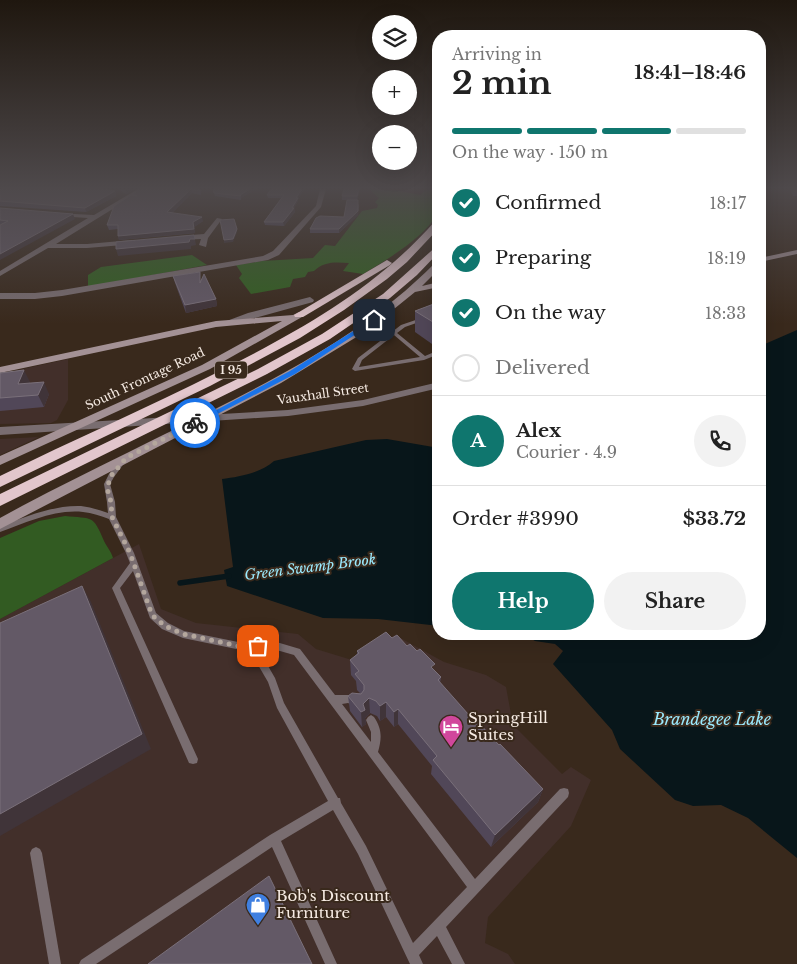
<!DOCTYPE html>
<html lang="en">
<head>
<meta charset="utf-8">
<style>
  body { margin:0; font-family:"Libre Baskerville",serif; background:#f2f2f2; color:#222; height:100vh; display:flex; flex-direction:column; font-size:19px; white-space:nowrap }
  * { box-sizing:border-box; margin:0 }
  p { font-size:16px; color:#767676 }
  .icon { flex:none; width:28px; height:28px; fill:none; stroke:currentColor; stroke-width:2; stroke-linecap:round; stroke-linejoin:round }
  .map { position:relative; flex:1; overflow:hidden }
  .details { position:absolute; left:432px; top:30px; width:334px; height:610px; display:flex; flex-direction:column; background:#fff; border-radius:20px; box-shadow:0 5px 20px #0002 }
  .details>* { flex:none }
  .tools { position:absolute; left:372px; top:15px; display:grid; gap:10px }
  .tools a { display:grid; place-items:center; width:45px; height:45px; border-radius:50%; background:#fff; box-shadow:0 5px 20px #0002; font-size:25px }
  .pin { position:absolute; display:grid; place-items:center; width:42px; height:42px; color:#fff; margin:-21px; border-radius:10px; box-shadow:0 2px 8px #0006 }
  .courier { position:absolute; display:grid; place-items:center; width:50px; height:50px; margin:-25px; border:4px solid #1a73e8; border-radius:50%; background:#fff; color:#222; box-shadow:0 1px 6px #0007 }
  .head em { font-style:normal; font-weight:700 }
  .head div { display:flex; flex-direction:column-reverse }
  .head { display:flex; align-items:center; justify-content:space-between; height:85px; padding:0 20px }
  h1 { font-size:32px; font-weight:700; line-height:38px }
  .bar { display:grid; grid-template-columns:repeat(4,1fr); gap:8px 5px; align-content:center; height:60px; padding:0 20px }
  .bar i { height:6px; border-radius:4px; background:#e0e0e0 }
  .bar .current { background:#0f766e }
  .bar p { grid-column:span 4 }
  .line { display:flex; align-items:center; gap:12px; padding:0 20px; border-top:1px solid #e0e0e0 }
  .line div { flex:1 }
  .round { display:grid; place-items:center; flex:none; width:52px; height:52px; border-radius:26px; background:#f2f2f2 }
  ol { padding:0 20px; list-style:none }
  li { display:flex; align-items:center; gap:15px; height:55px }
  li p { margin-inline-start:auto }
  li .icon { padding:5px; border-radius:50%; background:#0f766e; color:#fff; stroke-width:4 }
  li:last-child { color:#767676 }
  li i { width:28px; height:28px; border:2px solid #e0e0e0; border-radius:50% }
  .primary-button { display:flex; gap:10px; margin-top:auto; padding:10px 20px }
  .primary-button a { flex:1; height:58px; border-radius:30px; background:#0f766e; color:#fff; font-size:20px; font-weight:700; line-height:58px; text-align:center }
  .primary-button a+a { background:#f2f2f2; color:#222 }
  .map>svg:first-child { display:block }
  .commercial { fill:#422f2a }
  .green { fill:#325b22 }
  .forest { fill:#326020 }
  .water { fill:#08161a }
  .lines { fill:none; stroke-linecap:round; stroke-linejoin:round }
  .stream { stroke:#08161a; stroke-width:5.5 }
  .lane { fill:#796d70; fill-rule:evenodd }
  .street { fill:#796d70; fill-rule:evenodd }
  .secondary { fill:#a39195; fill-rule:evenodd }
  .primary { fill:#c4adb2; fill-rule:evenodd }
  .highway { fill:#e2c6cc; fill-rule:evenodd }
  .wall { fill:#514758 }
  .shaded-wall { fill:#403439 }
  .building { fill:#635966; stroke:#7a707a }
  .route { fill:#1a73e8 }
  .done { stroke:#b4a79d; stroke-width:5; stroke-dasharray:0 9 }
  .labels { text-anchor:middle; stroke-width:4; stroke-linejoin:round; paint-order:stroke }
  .shield { fill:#39291c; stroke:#bdb1a7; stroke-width:1 }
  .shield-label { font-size:11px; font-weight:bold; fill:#f6ebe3 }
  .street-label { font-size:12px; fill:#f6ebe3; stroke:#39291c }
  .water-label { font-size:14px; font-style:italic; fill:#9beafe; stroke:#39291c }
  .near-poi-label { font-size:15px; fill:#f6ebe3; stroke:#39291c; text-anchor:start }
  .near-water-label { font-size:16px; font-style:italic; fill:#9beafe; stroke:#39291c }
</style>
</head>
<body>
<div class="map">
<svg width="797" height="964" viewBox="0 0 797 964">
  <rect width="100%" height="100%" fill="#39291c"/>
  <g class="commercial">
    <polygon points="68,359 68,400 57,420 51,423 0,424 0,374"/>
    <polygon points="39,437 0,455 0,439"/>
    <polygon points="139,544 161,609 196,623 298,634 316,649 352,660 395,635 444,662 486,675 506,687 513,725 562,774 571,767 591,780 571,826 488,917 485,943 508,954 515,964 0,964 0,619"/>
  </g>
  <path class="green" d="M 65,516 C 92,519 93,514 104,541 C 107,547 111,551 113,558 L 0,619 L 0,538 L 39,521 Z"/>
  <g class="forest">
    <path d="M 369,189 C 386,189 403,191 420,195 L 427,189 L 439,189 C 439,195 441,207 438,212 C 427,236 385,261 363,274 L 343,271 L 349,263 C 336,262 324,261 314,271 L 308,272 L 305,277 L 293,279 L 290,287 L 251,294 L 239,278 L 242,274 L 236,265 L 262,261 L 313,258 L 325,245 L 335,246 L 362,211 L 377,208 L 378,205 L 375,202 L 379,198 Z"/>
    <polygon points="192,255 207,265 88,287 88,275 101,267"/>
  </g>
  <g class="water">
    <polygon points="797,330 797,858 748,818 721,805 693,806 675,800 620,749 612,730 553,664 563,651 555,644 535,641 523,634 760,634 760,346"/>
    <path d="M 387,439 L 439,448 L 439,626 L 378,619 L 323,618 L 227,586 L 224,570 L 233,567 L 222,479 C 239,477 261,473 274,461 L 366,440 Z"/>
  </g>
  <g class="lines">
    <polyline class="stream" points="180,583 229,576"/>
    <g class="lane">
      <path d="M 439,312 L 439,315 L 405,327 L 397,333 L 425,356 L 439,350 L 439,354 L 424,360 L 355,371 L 352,369 L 358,358 L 401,325 ZM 394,335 L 420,357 L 359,367 L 362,360 Z"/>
      <path d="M 120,460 L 122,460 L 125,462 L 114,477 L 110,484 L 115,502 L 116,517 L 134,553 L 156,613 L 168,623 L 184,631 L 243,643 L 273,641 L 300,649 L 335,695 L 349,695 L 360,700 L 362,703 L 360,706 L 357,707 L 348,703 L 342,704 L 371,742 L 371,732 L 366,720 L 368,717 L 371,715 L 374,717 C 382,729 382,738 378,752 L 475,879 L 560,789 L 564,788 L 568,789 L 569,793 L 568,797 L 446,927 L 465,964 L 452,964 L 437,936 L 419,955 L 423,964 L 410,964 L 358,854 L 333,810 L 281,841 L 337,964 L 325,964 L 272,847 L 96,964 L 79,964 L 81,960 L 270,835 L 328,801 L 277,708 L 268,682 L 254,658 L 241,650 L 183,638 L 162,629 L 150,618 L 133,571 L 120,588 L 198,759 L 197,763 L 193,764 L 189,763 L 112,588 L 130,563 L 126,553 L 109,519 C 101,516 92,513 83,512 C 54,509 26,523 0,532 L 0,526 C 26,517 53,505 81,506 C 90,507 99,510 108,513 L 107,502 L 104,484 L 109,474 ZM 273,649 L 294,655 L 467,887 L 413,943 L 366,846 L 341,803 L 340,798 L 338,798 L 284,703 L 275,678 L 260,652 L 256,650 Z"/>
      <polygon points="36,847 40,849 42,853 61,964 49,964 30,853 32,849"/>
    </g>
    <g class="street">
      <polygon points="138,189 145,189 56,244 87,244 132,240 135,240 135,244 87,248 48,248 0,276 0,271 88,218 57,216 54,214 55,213 94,215"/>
      <polygon points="320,189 326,189 321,207 279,255 268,260 62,296 35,299 0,299 0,293 35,293 62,290 263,256 273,251 316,206"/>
      <polygon points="217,218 222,219 208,238 206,247 199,245 201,239 179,240 175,238 179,236 204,234"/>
      <polygon points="310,297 314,300 313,302 229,325 224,322 248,313"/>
      <polygon points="439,382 439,388 363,406 288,416 0,435 0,427 288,410 363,400"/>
    </g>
    <g class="secondary">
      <polygon points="797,250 797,254 760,262 760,258"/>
      <path d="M 436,262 L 439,262 L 439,269 L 422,286 L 439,282 L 439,287 L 415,292 L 368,330 L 281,383 L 0,529 L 0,518 L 22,506 C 92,469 163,436 233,400 C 307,362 377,322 436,262 Z"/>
      <polygon points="299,312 303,315 302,317 210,369 0,465 0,456 202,365 282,321 216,327 0,373 0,367 216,321 293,315"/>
    </g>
    <polygon class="primary" points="0,189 6,189 0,192"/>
    <g class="highway">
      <path d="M 436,220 L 439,220 L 439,228 L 407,262 L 387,279 L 344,310 L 300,338 L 210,386 L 0,487 L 0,476 C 73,440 147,408 220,371 C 299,331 377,288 436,220 Z"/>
      <polygon points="439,244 439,252 417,275 390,298 330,339 267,374 0,506 0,494 258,369 322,334 383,294"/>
      <polygon points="387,260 392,263 390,265 303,317 295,317 294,315"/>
    </g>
  </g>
  <g class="wall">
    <polygon points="118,189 135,189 126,194"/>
    <polygon points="140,189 201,189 201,195 192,193 172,213 203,221 194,227 195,233 119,240 118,236 118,229 109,230 107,225 133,195 133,194"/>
    <polygon points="213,189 256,189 241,198 241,200 215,196"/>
    <polygon points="271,189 304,189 298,199 298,201 294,208 295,212 284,226 265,225 264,222 281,198 268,198 267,195"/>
    <polygon points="344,189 360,189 357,200 342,200 342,196"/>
    <polygon points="790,189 797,189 797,196 793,196"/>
    <polygon points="0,190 115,191 116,196 86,212 0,206"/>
    <polygon points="359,204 358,215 339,233 310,233 310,229 344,217"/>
    <polygon points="0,208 75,219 2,224 0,224"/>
    <polygon points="173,276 201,280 216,299 217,306 186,313 175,283"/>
    <polygon points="439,302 432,344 415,332 415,311"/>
    <polygon points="0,373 30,382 30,383 49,394 44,407 0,411"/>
    <polygon points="392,638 407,646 434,670 441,677 440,683 476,723 543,789 538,802 491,847 431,774 432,766 398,724 394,727 386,717 380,721 377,716 370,713 365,718 366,724 362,727 350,711 348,696 360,693 357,690 356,681 351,675 350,660 357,654 357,651"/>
  </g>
  <g class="shaded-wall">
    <polygon points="126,189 135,189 126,194 125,190"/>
    <polygon points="191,189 192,193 168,217 167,212"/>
    <polygon points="250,189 256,189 241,198 240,195"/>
    <polygon points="302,189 304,189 298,199 298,201 294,208 295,212 284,226 283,222 292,208 296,198"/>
    <polygon points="115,191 116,196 86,212 85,208"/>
    <polygon points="358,200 358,215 339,233 339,229"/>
    <polygon points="73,214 75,219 0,260 0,254"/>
    <polygon points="202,217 203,221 194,227 195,233 119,240 118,236 193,222"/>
    <polygon points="237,229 237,232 233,242 224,243 224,240"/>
    <polygon points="194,235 196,245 191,246 191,249 118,256 116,249"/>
    <polygon points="216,299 217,306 186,313 185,305"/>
    <polygon points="439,320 439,341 432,344 433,322"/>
    <polygon points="24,370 30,382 24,396 18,384"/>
    <polygon points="44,382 49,394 44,407 38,395"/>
    <polygon points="82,586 91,602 151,749 0,836 0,814"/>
    <polygon points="369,698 370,713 365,718 366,724 362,727 361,712 363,704"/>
    <polygon points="386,702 386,717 380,721 380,706"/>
    <polygon points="398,709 398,724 394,727 394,712"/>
    <polygon points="543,789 538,802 491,847 495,835"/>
  </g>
  <g class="building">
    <polygon points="3,189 103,189 115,191 85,208 0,201 0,190"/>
    <polygon points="140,189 200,189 200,191 191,189 167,212 202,217 193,222 194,229 118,236 118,225 107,225 114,206 131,195 137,196 133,194"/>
    <polygon points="213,189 250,189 240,195 241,196 214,193"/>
    <polygon points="271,189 302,189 296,198 298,198 292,208 294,208 283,222 264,222 284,195 267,195"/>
    <polygon points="344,189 359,189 357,196 342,196"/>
    <polygon points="793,189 797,189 797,192 795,192"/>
    <polygon points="347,200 358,200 358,211 339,229 310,229 316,218 320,216 344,217"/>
    <polygon points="0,208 73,214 0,254 0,225 8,221 0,220"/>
    <polygon points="234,219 237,229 233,239 224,240 220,220"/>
    <polygon points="194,235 195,239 190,239 189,242 116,249 116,242"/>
    <polygon points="200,272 200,283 204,274 216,299 185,305 173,276"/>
    <polygon points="439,302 439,320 433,322 415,311"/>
    <polygon points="24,370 18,384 44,382 38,395 0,398 0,373"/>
    <polygon points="82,586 142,734 0,814 0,623"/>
    <polygon points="386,632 392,638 397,635 407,646 410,644 417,651 420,649 435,664 431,667 441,677 438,680 476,723 478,722 499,745 500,744 543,789 495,835 433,760 437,756 398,709 394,712 386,702 380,706 376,701 369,698 363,704 365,710 361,712 348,696 352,693 361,694 364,690 364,685 355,674 359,671 350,660 359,653 357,651"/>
    <polygon points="269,876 312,964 148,964"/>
  </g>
  <linearGradient id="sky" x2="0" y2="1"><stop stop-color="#1f170f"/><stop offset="0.58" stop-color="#4e494b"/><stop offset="1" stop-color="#4e494b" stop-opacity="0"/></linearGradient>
  <rect width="797" height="324" fill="url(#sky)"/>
  <polygon class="route" points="374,318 376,321 295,374 198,424 192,423 290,371"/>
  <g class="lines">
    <polyline class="done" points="195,423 126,458 111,476 107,488 111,502 112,517 130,553 152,615 165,626 183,634 243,647 258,646"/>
  </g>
  <defs>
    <symbol id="hotel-pin" viewBox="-11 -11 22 30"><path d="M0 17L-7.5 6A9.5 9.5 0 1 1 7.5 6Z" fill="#d1479c" stroke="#39291c"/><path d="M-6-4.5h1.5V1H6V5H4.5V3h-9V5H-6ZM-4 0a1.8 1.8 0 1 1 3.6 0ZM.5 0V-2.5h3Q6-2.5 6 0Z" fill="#fff"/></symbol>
    <symbol id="shop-pin" viewBox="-11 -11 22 30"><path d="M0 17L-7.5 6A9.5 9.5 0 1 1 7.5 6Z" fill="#3f7fe0" stroke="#39291c"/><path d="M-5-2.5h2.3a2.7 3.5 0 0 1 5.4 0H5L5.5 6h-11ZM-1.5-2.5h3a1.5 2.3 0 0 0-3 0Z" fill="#fff"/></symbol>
  </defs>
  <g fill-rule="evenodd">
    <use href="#hotel-pin" x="437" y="713" width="28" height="38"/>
    <use href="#shop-pin" x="244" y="891" width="28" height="38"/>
  </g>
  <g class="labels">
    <rect class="shield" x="215" y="361.5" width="32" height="17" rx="4"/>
    <g class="shield-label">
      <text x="231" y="374">I 95</text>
    </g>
    <g class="street-label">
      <text transform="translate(145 379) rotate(-25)" y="4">South Frontage Road</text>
      <text transform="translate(323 394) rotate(-8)" y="4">Vauxhall Street</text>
    </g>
    <g class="water-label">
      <text transform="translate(310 567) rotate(-7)" y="5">Green Swamp Brook</text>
    </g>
    <g class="near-poi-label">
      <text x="468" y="723">SpringHill<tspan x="468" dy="17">Suites</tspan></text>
      <text x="276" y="901">Bob's Discount<tspan x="276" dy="17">Furniture</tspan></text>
    </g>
    <g class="near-water-label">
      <text x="712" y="725">Brandegee Lake</text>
    </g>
  </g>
</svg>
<div class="tools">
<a><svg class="icon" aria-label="layers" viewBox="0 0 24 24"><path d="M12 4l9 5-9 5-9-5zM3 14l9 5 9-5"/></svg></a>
<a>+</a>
<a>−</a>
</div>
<div class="pin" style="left:258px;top:646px;background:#ea580c"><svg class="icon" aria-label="bag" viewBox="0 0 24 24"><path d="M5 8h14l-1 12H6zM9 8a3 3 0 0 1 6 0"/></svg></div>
<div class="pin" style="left:374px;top:320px;background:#1f2937"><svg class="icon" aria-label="home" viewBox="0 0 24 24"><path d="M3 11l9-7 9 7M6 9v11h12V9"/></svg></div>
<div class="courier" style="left:195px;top:423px"><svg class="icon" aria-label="bike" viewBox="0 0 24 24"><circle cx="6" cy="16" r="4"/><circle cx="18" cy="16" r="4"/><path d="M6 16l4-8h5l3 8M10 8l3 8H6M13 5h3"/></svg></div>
<section class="details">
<div class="head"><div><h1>2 min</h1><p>Arriving in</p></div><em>18:41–18:46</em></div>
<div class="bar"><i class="current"></i><i class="current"></i><i class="current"></i><i></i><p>On the way · 150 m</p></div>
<ol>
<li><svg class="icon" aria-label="check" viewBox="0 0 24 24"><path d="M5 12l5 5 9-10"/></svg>Confirmed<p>18:17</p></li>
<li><svg class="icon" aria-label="check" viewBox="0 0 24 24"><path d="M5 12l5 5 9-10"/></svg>Preparing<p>18:19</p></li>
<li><svg class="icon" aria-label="check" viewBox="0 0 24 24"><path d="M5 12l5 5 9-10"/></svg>On the way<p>18:33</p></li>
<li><i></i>Delivered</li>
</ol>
<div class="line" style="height:90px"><b class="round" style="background:#0f766e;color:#fff">A</b><div><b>Alex</b><p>Courier · 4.9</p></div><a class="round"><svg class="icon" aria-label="phone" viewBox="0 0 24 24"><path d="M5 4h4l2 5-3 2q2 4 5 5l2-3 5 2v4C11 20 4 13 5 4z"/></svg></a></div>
<div class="line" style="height:65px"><div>Order #3990</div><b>$33.72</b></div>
<div class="primary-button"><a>Help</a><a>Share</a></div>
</section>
</div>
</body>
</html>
